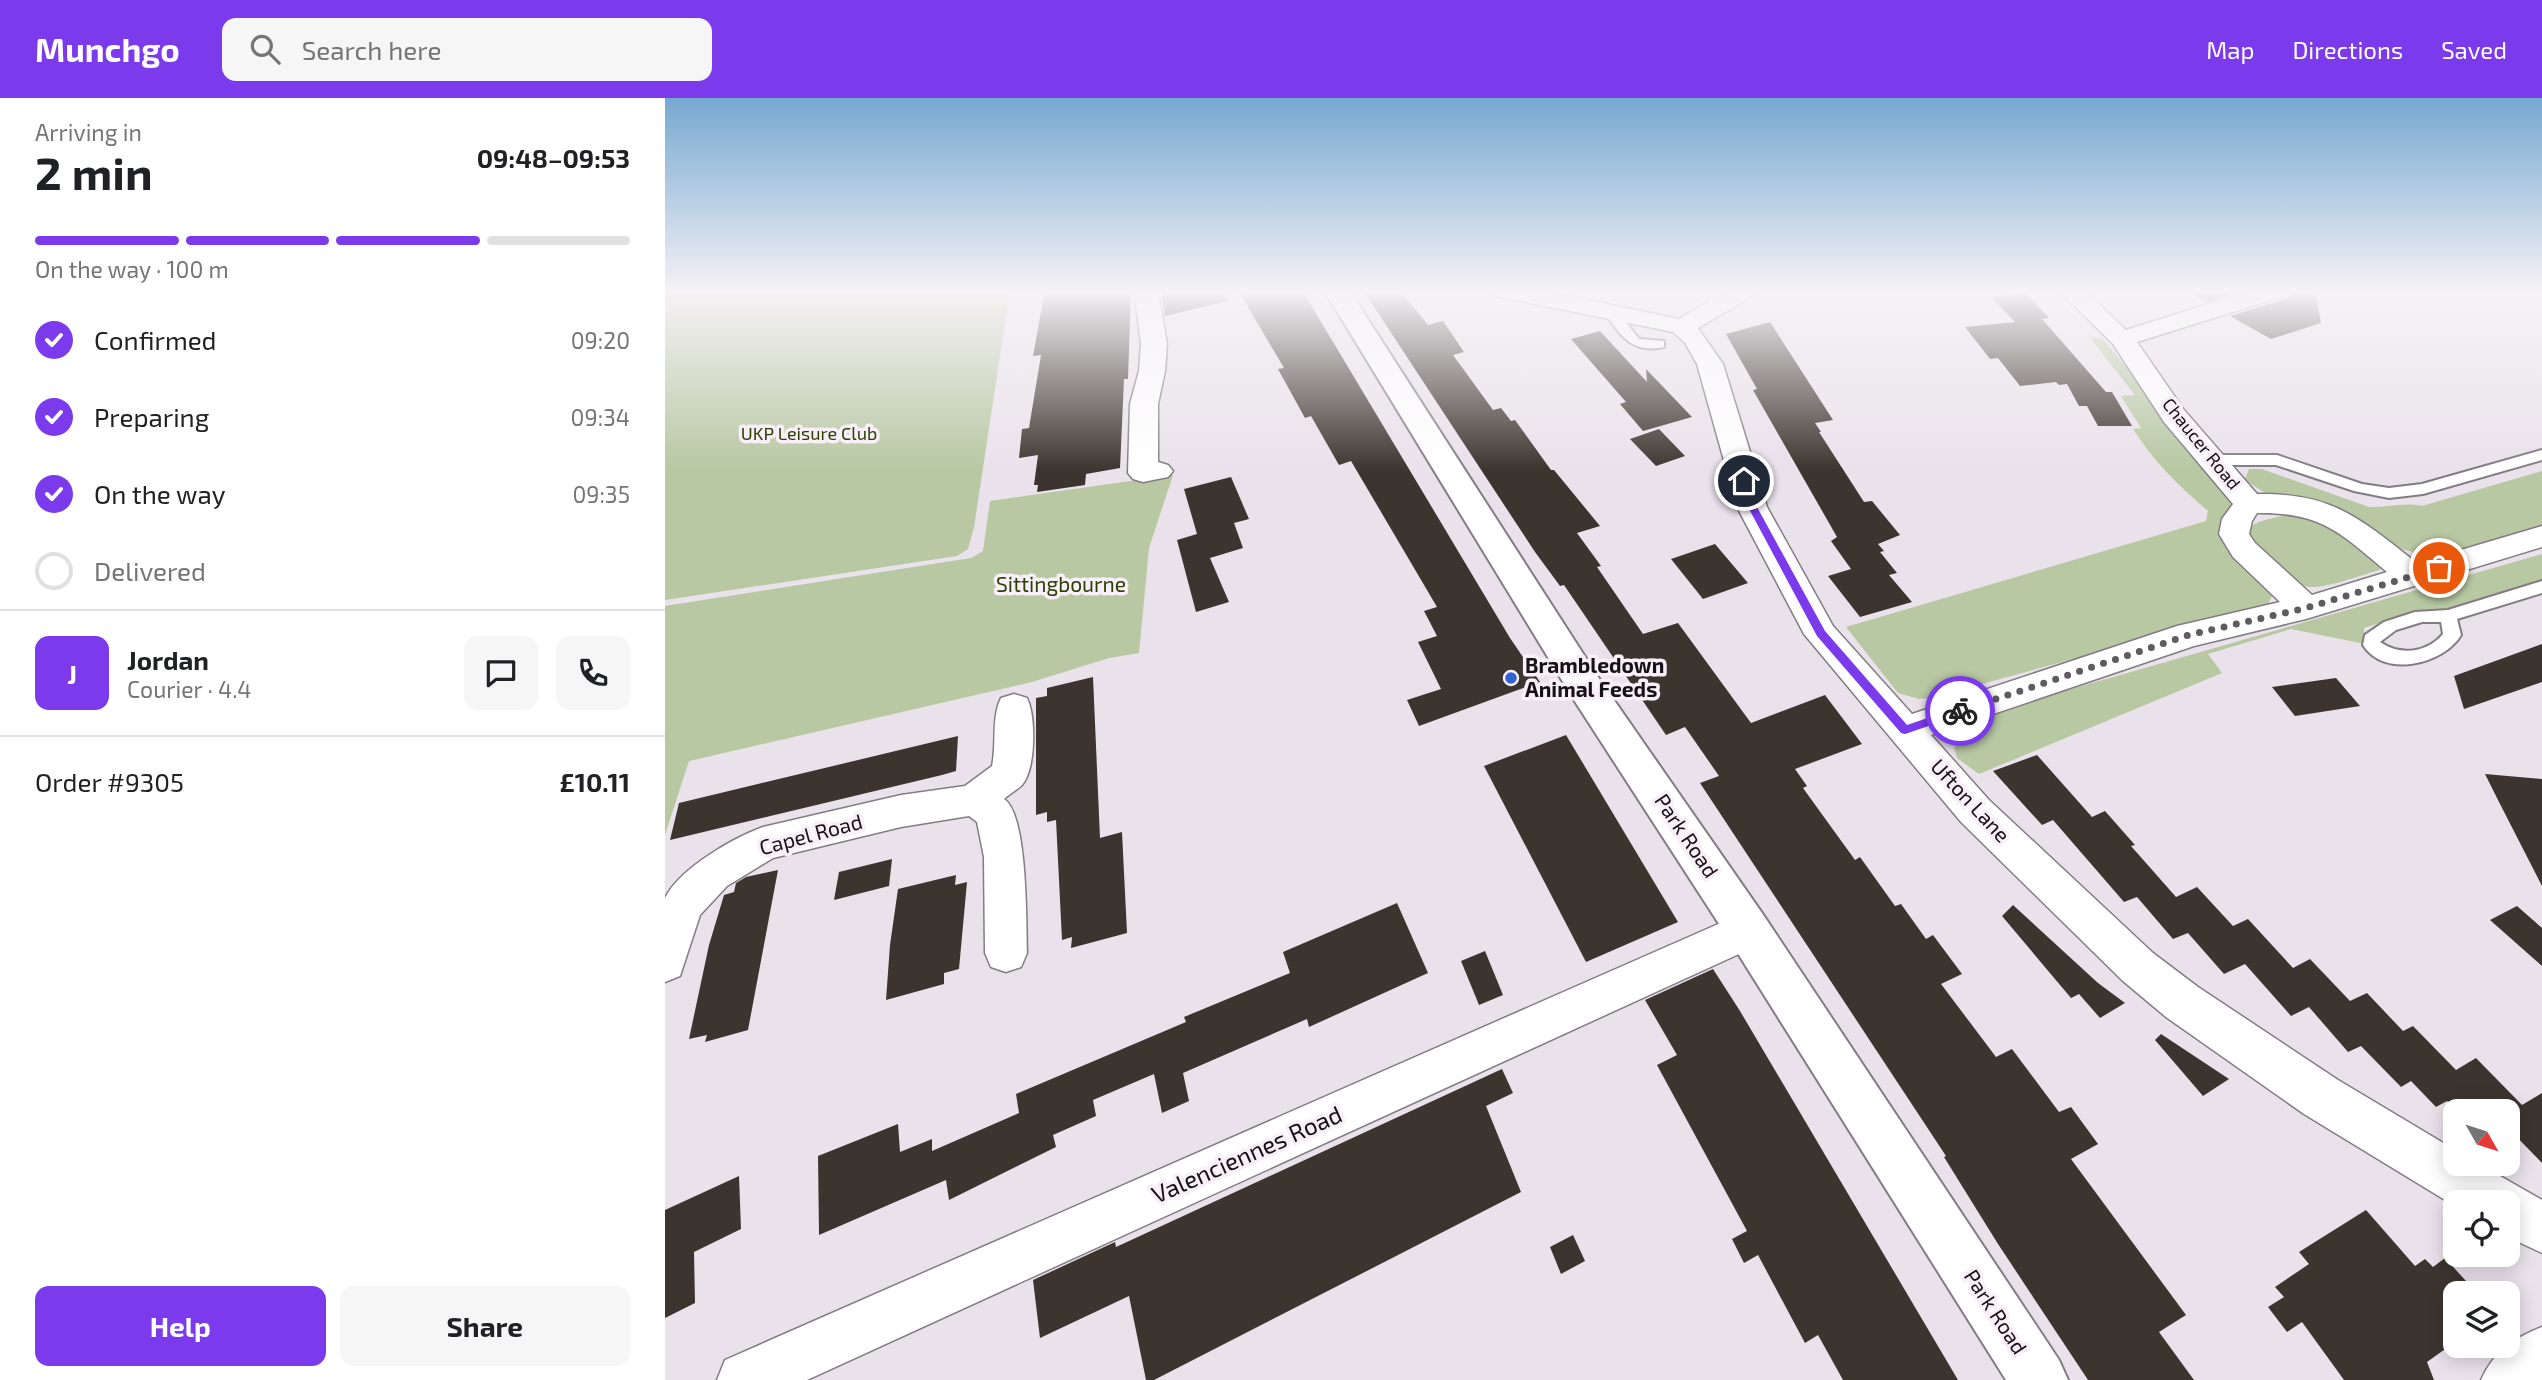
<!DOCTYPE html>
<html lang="en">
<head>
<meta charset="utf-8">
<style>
  body { margin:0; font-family:"Exo 2",sans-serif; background:#f6f6f6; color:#202124; height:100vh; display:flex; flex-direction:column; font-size:26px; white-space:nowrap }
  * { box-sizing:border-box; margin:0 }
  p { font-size:23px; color:#757577 }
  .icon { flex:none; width:38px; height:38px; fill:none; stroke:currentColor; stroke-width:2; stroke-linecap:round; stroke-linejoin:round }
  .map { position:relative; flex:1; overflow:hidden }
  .sheet { display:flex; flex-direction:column; background:#fff; width:665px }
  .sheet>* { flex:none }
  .needle { width:46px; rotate:129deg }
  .buttons { position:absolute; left:1778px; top:1001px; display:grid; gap:14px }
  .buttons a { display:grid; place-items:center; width:77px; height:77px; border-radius:14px; background:#fff; box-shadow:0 4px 18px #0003; font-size:35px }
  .pin { position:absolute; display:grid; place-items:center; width:60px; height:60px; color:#fff; margin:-30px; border:4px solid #fff; border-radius:50%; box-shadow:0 2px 7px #0007 }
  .courier { position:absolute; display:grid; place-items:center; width:70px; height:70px; margin:-35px; border:5px solid #7c3aed; border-radius:50%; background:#fff; color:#222; box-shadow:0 2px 9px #0007 }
  .headline em { font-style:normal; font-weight:700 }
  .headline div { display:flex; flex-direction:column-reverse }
  .headline { display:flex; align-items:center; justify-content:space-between; height:119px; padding:0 35px }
  h1 { font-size:46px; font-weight:700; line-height:52px }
  .bar { display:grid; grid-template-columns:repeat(4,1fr); gap:10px 7px; align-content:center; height:84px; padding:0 35px }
  .bar i { height:9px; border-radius:5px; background:#e0e0e0 }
  .bar .selected { background:#7c3aed }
  .bar p { grid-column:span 4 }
  .line { display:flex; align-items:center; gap:18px; padding:0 35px; border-top:2px solid #e0e0e0 }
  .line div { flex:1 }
  .round { display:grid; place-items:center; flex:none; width:74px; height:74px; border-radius:14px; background:#f6f6f6 }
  ol { padding:0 35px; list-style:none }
  li { display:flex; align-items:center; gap:21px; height:77px }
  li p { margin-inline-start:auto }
  li .icon { padding:7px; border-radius:50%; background:#7c3aed; color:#fff; stroke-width:4 }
  li:last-child { color:#757577 }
  li i { width:38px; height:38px; border:4px solid #e0e0e0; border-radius:50% }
  .primary-button { display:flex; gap:14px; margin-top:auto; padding:14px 35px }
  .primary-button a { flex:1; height:80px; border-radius:14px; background:#7c3aed; color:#fff; font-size:28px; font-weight:700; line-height:80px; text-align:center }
  .primary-button a+a { background:#f6f6f6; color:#202124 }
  header { display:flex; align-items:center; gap:42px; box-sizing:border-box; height:98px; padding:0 35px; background:#7c3aed; color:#fff }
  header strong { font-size:33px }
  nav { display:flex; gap:38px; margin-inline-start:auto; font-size:24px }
  .search { width:490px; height:63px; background:#f6f6f6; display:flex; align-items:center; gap:18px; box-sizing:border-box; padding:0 24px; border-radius:14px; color:#757577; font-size:26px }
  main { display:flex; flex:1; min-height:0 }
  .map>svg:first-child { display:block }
  .green { fill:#b7c8a2 }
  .building { fill:#3c352f }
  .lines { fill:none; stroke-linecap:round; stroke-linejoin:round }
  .service-casing { stroke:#837c84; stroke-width:4 }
  .minor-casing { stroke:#837c84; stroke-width:3 }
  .tertiary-casing { stroke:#837c84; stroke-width:4 }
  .service { fill:#fff; fill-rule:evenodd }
  .minor { fill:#fff; fill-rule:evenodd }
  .tertiary { fill:#fff; fill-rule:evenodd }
  .route { fill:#7c3aed }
  .done { stroke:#605b60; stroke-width:7; stroke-dasharray:0 12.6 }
  .poi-dot { fill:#3163d2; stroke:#f8eff9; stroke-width:2.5 }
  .labels { text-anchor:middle; stroke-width:7; stroke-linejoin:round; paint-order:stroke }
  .far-park-label { font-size:18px; fill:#2b3f00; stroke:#f8eff9 }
  .far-street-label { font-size:18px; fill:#151215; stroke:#f8eff9 }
  .park-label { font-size:21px; fill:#2b3f00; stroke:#f8eff9 }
  .poi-label { font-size:21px; font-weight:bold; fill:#151215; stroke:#f8eff9; text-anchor:start }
  .street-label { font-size:21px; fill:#151215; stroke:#f8eff9 }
  .near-street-label { font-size:24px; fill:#151215; stroke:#f8eff9 }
</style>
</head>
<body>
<header>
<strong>Munchgo</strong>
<div class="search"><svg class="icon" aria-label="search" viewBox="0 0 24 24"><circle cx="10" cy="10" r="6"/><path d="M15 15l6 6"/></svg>Search here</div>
<nav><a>Map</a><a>Directions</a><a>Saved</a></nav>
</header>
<main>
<section class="sheet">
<div class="headline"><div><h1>2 min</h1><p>Arriving in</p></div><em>09:48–09:53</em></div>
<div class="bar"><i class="selected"></i><i class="selected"></i><i class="selected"></i><i></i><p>On the way · 100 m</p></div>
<ol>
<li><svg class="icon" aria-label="check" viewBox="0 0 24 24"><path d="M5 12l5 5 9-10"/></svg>Confirmed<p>09:20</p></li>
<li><svg class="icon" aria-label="check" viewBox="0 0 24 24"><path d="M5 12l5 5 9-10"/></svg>Preparing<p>09:34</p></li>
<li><svg class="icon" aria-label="check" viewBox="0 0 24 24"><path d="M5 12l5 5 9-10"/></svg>On the way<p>09:35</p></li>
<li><i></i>Delivered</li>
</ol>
<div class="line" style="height:126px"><b class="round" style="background:#7c3aed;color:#fff">J</b><div><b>Jordan</b><p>Courier · 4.4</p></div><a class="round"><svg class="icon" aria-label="chat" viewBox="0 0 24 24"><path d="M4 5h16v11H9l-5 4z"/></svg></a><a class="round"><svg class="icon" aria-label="phone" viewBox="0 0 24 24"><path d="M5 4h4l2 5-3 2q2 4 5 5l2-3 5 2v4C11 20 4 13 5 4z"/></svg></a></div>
<div class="line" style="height:91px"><div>Order #9305</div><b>£10.11</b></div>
<div class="primary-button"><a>Help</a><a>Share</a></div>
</section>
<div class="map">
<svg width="1877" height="1282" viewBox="0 0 1877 1282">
  <rect width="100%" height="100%" fill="#eae2eb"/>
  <g class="green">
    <polygon points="0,192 345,192 309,429 303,451 292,458 0,502"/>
    <path d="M 1425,240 L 1437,240 L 1478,289 L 1513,342 L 1568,398 L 1570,420 L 1609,494 L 1602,508 L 1266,600 L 1254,601 L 1233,595 L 1181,529 L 1541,423 L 1543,413 C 1515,389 1488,363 1468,331 L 1476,330 L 1456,298 L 1470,297 Z"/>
    <path d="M 1584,371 L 1597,371 L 1704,409 C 1722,410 1739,404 1757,408 L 1877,373 L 1877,430 C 1845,439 1811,453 1778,458 C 1746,462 1603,404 1580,381 Z"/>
    <polygon points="508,377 484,450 474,555 444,560 367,584 24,663 0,737 0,508 306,460 318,453 325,403"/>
    <path d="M 1640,414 L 1719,464 L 1715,472 C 1696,477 1663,490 1645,489 C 1620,487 1594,450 1580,432 C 1597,419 1620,418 1640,414 Z"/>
    <polygon points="1877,456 1877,483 1780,512 1746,515 1699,530 1700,546 1626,531 1543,556 1557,575 1314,676 1292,660 1289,650 1295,641 1305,637 1305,627 1302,621"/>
  </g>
  <g class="building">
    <polygon points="380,192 466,192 463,281 459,281 455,370 421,376 420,387 372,394 373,387 369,387 373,357 354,360 357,331 364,330 376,257 368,258"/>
    <polygon points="496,192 562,192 563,203 500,218"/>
    <polygon points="573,192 637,192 845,540 875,584 754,628 742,602 776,591 753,544 772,538 759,513 772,509 686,363 674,367 646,318 640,320 613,271 619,270"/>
    <polygon points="698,192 735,192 763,227 778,223 799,254 788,257 828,312 836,310 846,323 850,322 886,372 889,372 935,428 912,435 936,468 932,469 978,536 1013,525 1086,625 1160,597 1197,646 1130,671 1142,688 1138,690 1190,762 1195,759 1230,808 1236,806 1261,841 1268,837 1297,876 1276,886 1331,959 1347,951 1394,1014 1406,1009 1433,1046 1406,1061 1521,1217 1494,1234 1529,1282 1423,1282 1333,1146 1279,1059 1281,1058 1035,685 1054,678 1020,629 1001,637 899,487 895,488 870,454"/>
    <polygon points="1521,192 1578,192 1542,204"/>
    <polygon points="1628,192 1650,192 1656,225 1606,241 1565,218 1623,200"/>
    <polygon points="1360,195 1384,220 1365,222 1377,221 1441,294 1447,294 1467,328 1433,328 1422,308 1414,308 1402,286 1394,287 1391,284 1355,288 1333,260 1325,261 1300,229 1350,224 1326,199"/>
    <polygon points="1105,224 1168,322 1150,325 1156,334 1154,334 1199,404 1207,403 1235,437 1213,446 1219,453 1215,454 1232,475 1224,477 1247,504 1195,519 1163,478 1186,471 1166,443 1172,439 1088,292 1092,291 1061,236"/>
    <polygon points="935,233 982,284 981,271 1027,319 978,333 955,306 961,304 906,241"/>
    <polygon points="994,331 1020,358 991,368 965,341"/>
    <polygon points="566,379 584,421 569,425 578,450 545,460 564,504 531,514 512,442 532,436 519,391"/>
    <polygon points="1050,446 1083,485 1038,501 1006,461"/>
    <polygon points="1877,546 1877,584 1799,611 1789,578"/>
    <polygon points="428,579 435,740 457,734 462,835 406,850 407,839 397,842 391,722 382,724 382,714 371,717 371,600 382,598 382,590"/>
    <polygon points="1671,580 1695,608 1630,618 1607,589"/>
    <polygon points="901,637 1013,824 921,864 819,668"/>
    <polygon points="293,638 291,673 277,677 5,742 14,705"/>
    <polygon points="1372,657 1427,719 1440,713 1470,747 1466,748 1511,799 1532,789 1568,828 1583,821 1628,870 1645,861 1685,903 1702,895 1738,933 1748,928 1791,972 1811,960 1857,1007 1877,995 1877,1065 1843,1030 1843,1013 1791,1013 1782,1003 1771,1009 1746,983 1736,989 1696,948 1683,954 1644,909 1626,918 1580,866 1559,876 1523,835 1508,841 1472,799 1459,804 1388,722 1377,727 1328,673"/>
    <polygon points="1820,676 1877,681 1877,788 1834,704"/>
    <polygon points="227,761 224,788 169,802 174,774"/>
    <polygon points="113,772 83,932 40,944 42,937 24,941 44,847 59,797 69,794 71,785 81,779"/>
    <polygon points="291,777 290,787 302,784 294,871 279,875 279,886 221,902 225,847 233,791"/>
    <polygon points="732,805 763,875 644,929 642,921 518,975 524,1003 497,1015 489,976 428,1002 431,1018 388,1037 391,1049 284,1102 281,1082 154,1137 153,1058 233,1026 235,1054 267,1041 267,1053 354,1015 351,996 521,924 519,919 625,875 618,854"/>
    <polygon points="1348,807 1433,885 1460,905 1435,920 1414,896 1406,900 1337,818"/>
    <polygon points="1852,808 1877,830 1877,868 1825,822"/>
    <polygon points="820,853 838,897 814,907 796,863"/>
    <polygon points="1048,871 1075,913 1293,1282 1178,1282 1153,1237 1140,1245 1093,1157 1079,1165 1067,1141 1082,1133 992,967 1012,957 980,902"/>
    <polygon points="1496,936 1564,981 1538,998 1490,942"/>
    <polygon points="837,971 848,995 821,1008 856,1094 489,1282 481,1282 464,1198 375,1240 368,1182 450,1144 451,1149"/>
    <polygon points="74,1078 76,1131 29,1154 30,1205 0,1220 0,1112"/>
    <polygon points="1701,1112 1750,1168 1760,1161 1768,1169 1780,1160 1812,1195 1790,1195 1790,1244 1762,1264 1769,1282 1679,1282 1637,1224 1622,1234 1603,1209 1619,1199 1610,1189 1644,1166 1634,1154"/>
    <polygon points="908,1137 920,1163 896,1176 885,1149"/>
  </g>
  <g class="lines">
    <defs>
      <g id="service">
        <polygon points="1042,192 1054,192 1054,213 1044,213"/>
        <path d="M 945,209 L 950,210 L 974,241 L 999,243 L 999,249 C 966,256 955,237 939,213 Z"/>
        <polygon points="1877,352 1877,362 1758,396 1724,400 1689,393 1611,367 1548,367 1540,362 1548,357 1612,357 1697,386 1724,390 1757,386"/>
        <path d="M 1877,483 L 1877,495 L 1792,521 L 1796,537 C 1779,566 1719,581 1698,547 L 1700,537 L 1719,524 L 1750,514 L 1783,512 ZM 1757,524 L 1776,524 L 1778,536 C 1762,555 1735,558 1715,544 L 1731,532 Z"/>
      </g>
      <g id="minor">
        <polygon points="469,192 493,192 502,246 500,273 493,306 493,364 503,367 508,373 503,379 478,384 468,381 463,375 465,306 474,273 476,246"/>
        <path d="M 824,192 L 875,192 L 1014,221 L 1063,192 L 1093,192 L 1089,197 L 1033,230 L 1058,266 L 1102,409 L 1168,528 L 1247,616 L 1512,528 L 1615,504 L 1568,459 L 1554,436 L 1557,421 L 1568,406 L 1499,324 L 1448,246 L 1393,192 L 1419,192 L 1461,232 L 1588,192 L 1626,192 L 1622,197 L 1472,244 L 1519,312 L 1592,396 C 1669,395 1695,421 1752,465 L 1877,428 L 1877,449 L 1641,521 L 1529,548 L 1266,637 L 1324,702 L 1488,855 L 1533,889 L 1673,982 L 1790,1052 L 1790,1066 L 1814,1066 L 1877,1102 L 1877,1155 L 1843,1139 L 1843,1104 L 1790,1104 L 1790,1108 L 1639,1016 L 1501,919 L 1458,883 L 1296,724 L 1139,536 L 1072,409 L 1032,266 L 1020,245 L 1008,234 L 836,199 L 828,197 ZM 1592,415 C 1657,414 1675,435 1722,474 L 1647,497 L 1590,445 L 1584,436 L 1587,423 Z"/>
        <path d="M 349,596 L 362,600 C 371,618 371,671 357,687 C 352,692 344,696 339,701 C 363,716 361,826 362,855 L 356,869 L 341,874 L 326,869 L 320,855 L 319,759 L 312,724 L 304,718 L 236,729 L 108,760 L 62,788 L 35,817 L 15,878 L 0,884 L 0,800 C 15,770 68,740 98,729 L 236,697 L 300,688 L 327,668 C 332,646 326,620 336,600 Z"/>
        <polygon points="1083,813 1098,819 1104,832 1098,845 142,1282 52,1282 60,1262"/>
        <path d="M 1877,1229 L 1877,1282 L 1816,1282 C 1828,1254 1849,1240 1877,1229 Z"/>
      </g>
      <polygon id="tertiary" points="659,192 684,192 935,582 1099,818 1394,1262 1403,1282 1341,1282 1067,846 909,602"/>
    </defs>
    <use href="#service" class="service-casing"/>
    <use href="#minor" class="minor-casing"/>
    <use href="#tertiary" class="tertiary-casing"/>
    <use href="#service" class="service"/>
    <use href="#minor" class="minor"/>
    <use href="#tertiary" class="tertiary"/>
  </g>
  <linearGradient id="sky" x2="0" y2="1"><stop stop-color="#76a8d0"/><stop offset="0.52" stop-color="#f6f2f6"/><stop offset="1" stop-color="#f6f2f6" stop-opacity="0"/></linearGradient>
  <rect width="1877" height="372" fill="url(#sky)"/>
  <polygon class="route" points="1079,380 1084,383 1092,409 1160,533 1242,627 1295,609 1301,613 1299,616 1240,636 1236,635 1152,538 1083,409 1075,383"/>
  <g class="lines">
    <polyline class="done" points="1295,613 1524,537 1641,510 1774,470"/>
  </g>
  <circle class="poi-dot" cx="846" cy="580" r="7"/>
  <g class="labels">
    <g class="far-park-label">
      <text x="144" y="342">UKP Leisure Club</text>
    </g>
    <g class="far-street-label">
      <text transform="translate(1536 346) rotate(51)" y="6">Chaucer Road</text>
    </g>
    <g class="park-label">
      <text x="396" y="494">Sittingbourne</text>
    </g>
    <g class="poi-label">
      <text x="860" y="575">Brambledown<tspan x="860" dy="24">Animal Feeds</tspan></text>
    </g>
    <g class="street-label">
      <text transform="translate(1305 703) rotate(47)" y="7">Ufton Lane</text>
      <text transform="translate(146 737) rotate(-15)" y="7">Capel Road</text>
      <text transform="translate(1021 738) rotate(56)" y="7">Park Road</text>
      <text transform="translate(1330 1214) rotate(57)" y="7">Park Road</text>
    </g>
    <g class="near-street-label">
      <text transform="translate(582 1057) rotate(-24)" y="8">Valenciennes Road</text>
    </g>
  </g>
</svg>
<div class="buttons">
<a><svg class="needle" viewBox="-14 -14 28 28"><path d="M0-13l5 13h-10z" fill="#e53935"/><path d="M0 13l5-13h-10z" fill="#757577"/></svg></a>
<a><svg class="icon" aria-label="locate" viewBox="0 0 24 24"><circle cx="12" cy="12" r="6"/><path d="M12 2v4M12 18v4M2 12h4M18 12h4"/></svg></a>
<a><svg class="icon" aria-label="layers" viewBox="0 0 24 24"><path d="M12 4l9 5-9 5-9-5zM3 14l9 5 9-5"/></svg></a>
</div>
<div class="pin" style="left:1774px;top:470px;background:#ea580c"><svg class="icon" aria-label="bag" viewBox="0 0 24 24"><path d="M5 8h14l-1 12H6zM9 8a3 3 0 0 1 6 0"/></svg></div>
<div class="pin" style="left:1079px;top:383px;background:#1f2937"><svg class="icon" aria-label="home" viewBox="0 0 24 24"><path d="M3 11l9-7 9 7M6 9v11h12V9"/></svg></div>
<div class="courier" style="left:1295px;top:613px"><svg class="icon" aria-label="bike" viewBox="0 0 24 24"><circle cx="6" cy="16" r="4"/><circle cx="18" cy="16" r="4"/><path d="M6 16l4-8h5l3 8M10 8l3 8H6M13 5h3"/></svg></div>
</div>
</main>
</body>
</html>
